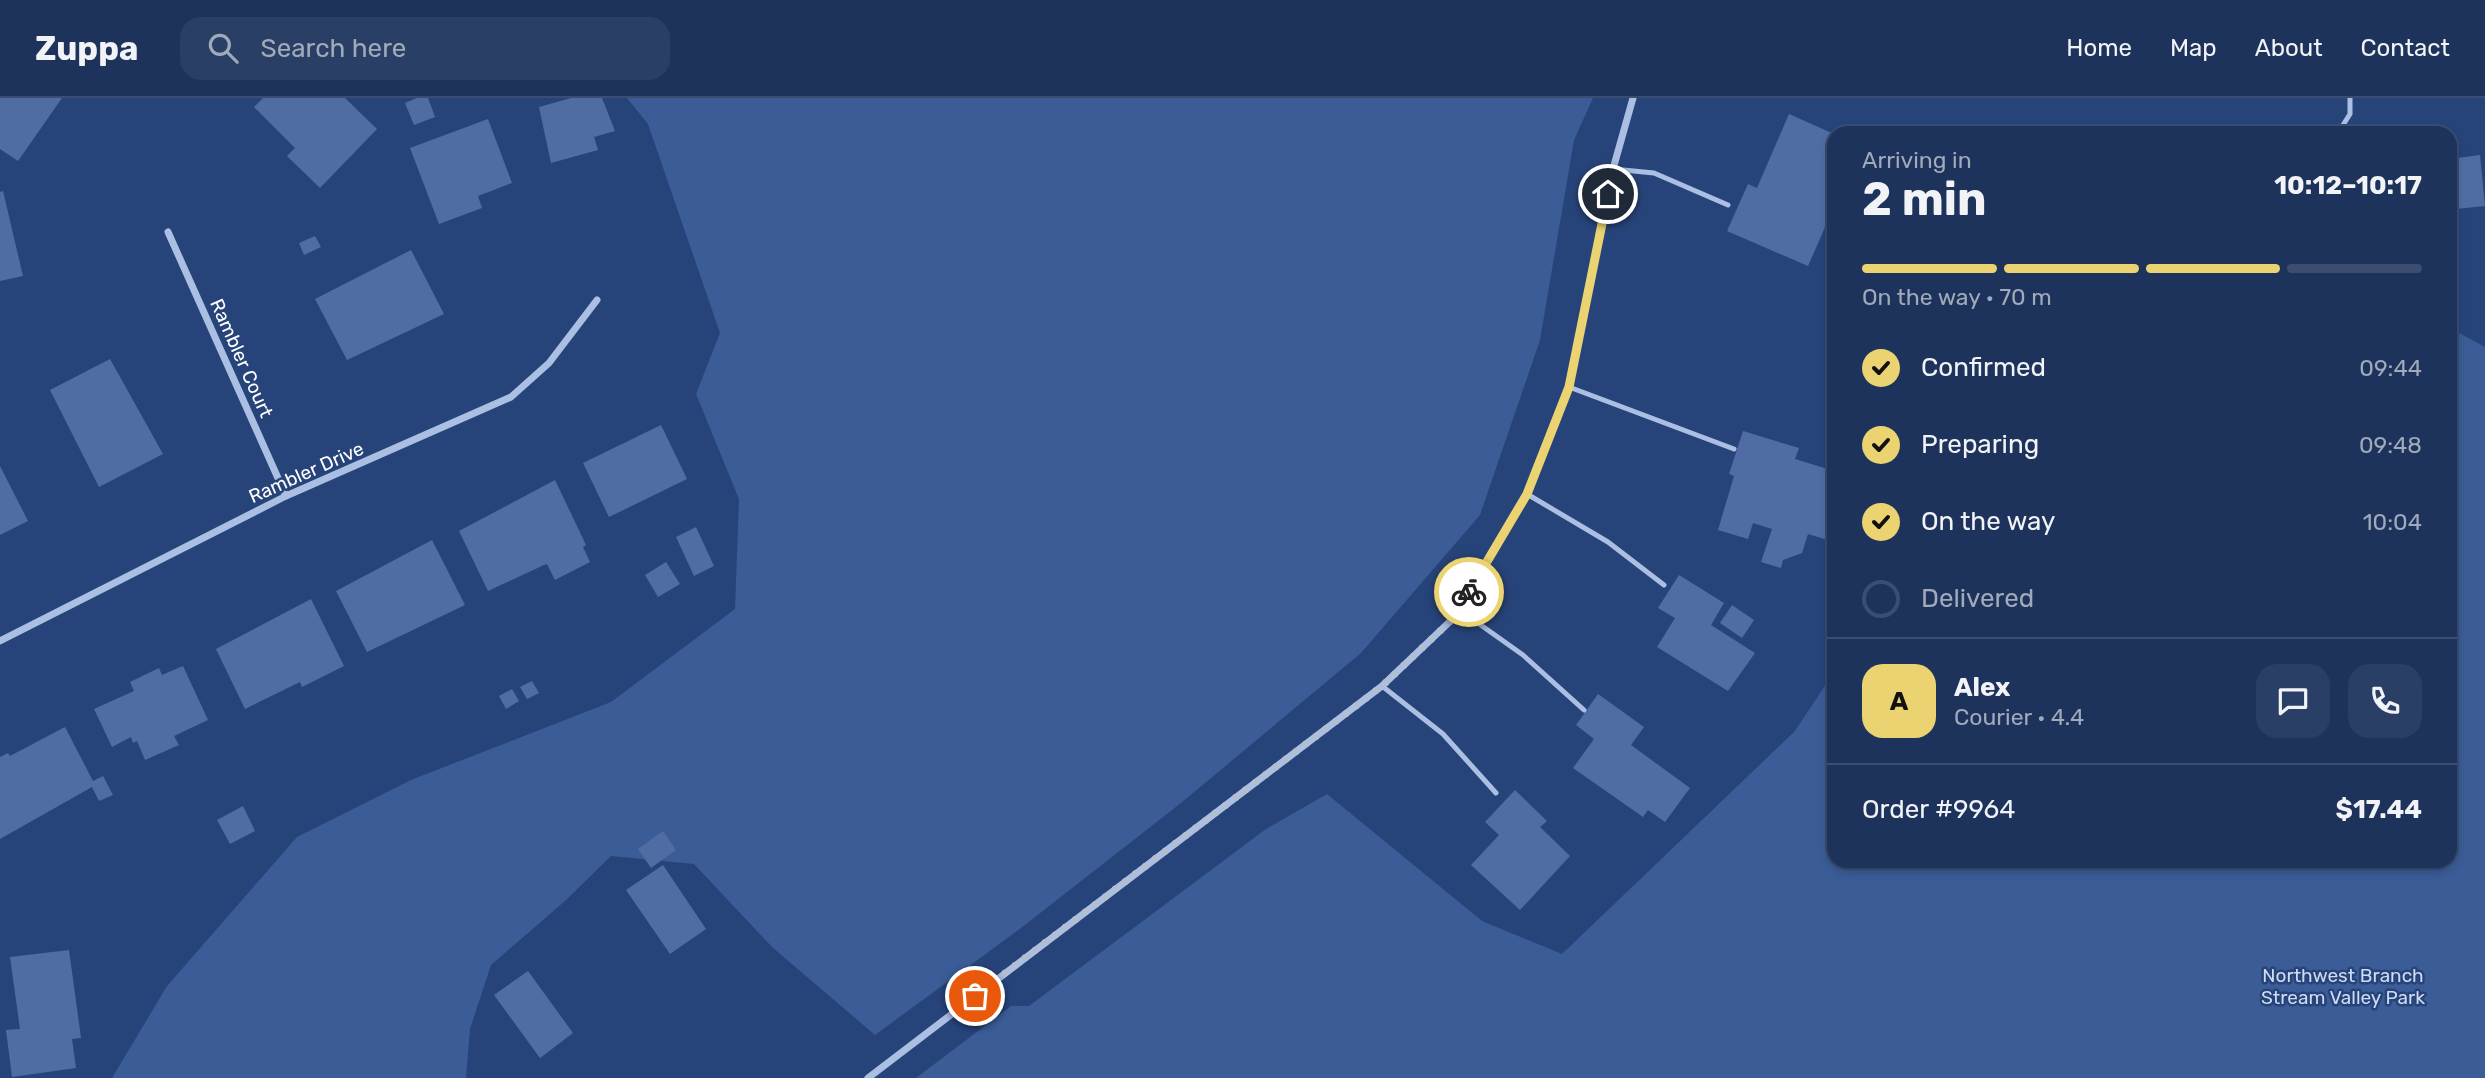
<!DOCTYPE html>
<html lang="en">
<head>
<meta charset="utf-8">
<style>
  body { margin:0; font-family:Rubik,sans-serif; background:#2a3f65; color:#f1f3f6; height:100vh; display:flex; flex-direction:column; font-size:26px; white-space:nowrap }
  * { box-sizing:border-box; margin:0 }
  p { font-size:23px; color:#a0aabb }
  .icon { flex:none; width:38px; height:38px; fill:none; stroke:currentColor; stroke-width:2; stroke-linecap:round; stroke-linejoin:round }
  .map { position:relative; flex:1; overflow:hidden }
  .drawer { position:absolute; left:1827px; top:28px; width:630px; height:742px; display:flex; flex-direction:column; background:#1d335c; border-radius:21px; box-shadow:0 4px 10px #0003,0 0 0 2px #3b4e72 }
  .drawer>* { flex:none }
  .pin { position:absolute; display:grid; place-items:center; width:60px; height:60px; color:#fff; margin:-30px; border:4px solid #fff; border-radius:50%; box-shadow:0 2px 7px #0007 }
  .courier { position:absolute; display:grid; place-items:center; width:70px; height:70px; margin:-35px; border:5px solid #ebd371; border-radius:50%; background:#fff; color:#222; box-shadow:0 2px 9px #0007 }
  .summary em { font-style:normal; font-weight:700 }
  .summary div { display:flex; flex-direction:column-reverse }
  .summary { display:flex; align-items:center; justify-content:space-between; height:119px; padding:0 35px }
  h1 { font-size:46px; font-weight:700; line-height:52px }
  .bar { display:grid; grid-template-columns:repeat(4,1fr); gap:10px 7px; align-content:center; height:84px; padding:0 35px }
  .bar i { height:9px; border-radius:5px; background:#3b4e72 }
  .bar .on { background:#ebd371 }
  .bar p { grid-column:span 4 }
  .line { display:flex; align-items:center; gap:18px; padding:0 35px; border-top:2px solid #3b4e72 }
  .line div { flex:1 }
  .round { display:grid; place-items:center; flex:none; width:74px; height:74px; border-radius:21px; background:#2a3f65 }
  ol { padding:0 35px; list-style:none }
  li { display:flex; align-items:center; gap:21px; height:77px }
  li p { margin-inline-start:auto }
  li .icon { padding:7px; border-radius:50%; background:#ebd371; color:#111; stroke-width:4 }
  li:last-child { color:#a0aabb }
  li i { width:38px; height:38px; border:4px solid #3b4e72; border-radius:50% }
  header { display:flex; align-items:center; gap:42px; box-sizing:border-box; height:98px; padding:0 35px; background:#1d335c; border-bottom:2px solid #3b4e72 }
  header strong { font-size:33px }
  nav { display:flex; gap:38px; margin-inline-start:auto; font-size:24px }
  .search { width:490px; height:63px; background:#2a3f65; display:flex; align-items:center; gap:18px; box-sizing:border-box; padding:0 24px; border-radius:21px; color:#a0aabb; font-size:26px }
  .map>svg:first-child { display:block }
  .green { fill:#3b5c97 }
  .building { fill:#506da3 }
  .lines { fill:none; stroke-linecap:round; stroke-linejoin:round }
  .service { stroke:#abbfe3; stroke-width:5 }
  .minor { stroke:#abbfe3; stroke-width:7 }
  .done { stroke:#b3bed0; stroke-width:7; stroke-dasharray:0 12.6 }
  .route { stroke:#ebd371; stroke-width:9 }
  .labels { text-anchor:middle; stroke-width:5; stroke-linejoin:round; paint-order:stroke }
  .street-label { font-size:19px; fill:#fff; stroke:#27447a }
  .park-label { font-size:19px; fill:#cddbf3; stroke:#27447a }
</style>
</head>
<body>
<header>
<strong>Zuppa</strong>
<div class="search"><svg class="icon" aria-label="search" viewBox="0 0 24 24"><circle cx="10" cy="10" r="6"/><path d="M15 15l6 6"/></svg>Search here</div>
<nav><a>Home</a><a>Map</a><a>About</a><a>Contact</a></nav>
</header>
<div class="map">
<svg width="2485" height="980" viewBox="0 0 2485 980">
  <rect width="100%" height="100%" fill="#27447a"/>
  <g class="green">
    <polygon points="627,0 1593,0 1574,42 1540,242 1480,417 1361,555 1181,705 1021,830 875,937 772,849 694,766 611,758 565,803 491,867 470,931 466,980 112,980 167,888 297,739 411,682 611,604 735,511 739,401 696,296 720,235 648,26"/>
    <polygon points="2450,230 2485,249 2485,980 916,980 1011,908 1029,908 1266,731 1327,696 1482,823 1562,856 1795,633 1834,574 1834,763 2450,763"/>
  </g>
  <g class="building">
    <polygon points="0,0 62,0 18,63 0,51"/>
    <polygon points="263,0 345,0 377,31 320,90 287,58 295,50 254,9"/>
    <polygon points="417,0 428,0 435,19 414,27 405,5"/>
    <polygon points="571,0 602,0 615,33 594,39 598,52 551,65 539,9"/>
    <polygon points="1789,16 1834,36 1834,76 1825,98 1834,102 1834,116 1829,129 1826,127 1808,168 1727,133 1748,86 1757,90"/>
    <polygon points="488,21 512,85 478,98 482,110 439,126 410,50"/>
    <polygon points="2480,57 2485,108 2456,111 2459,135 2450,136 2450,61"/>
    <polygon points="3,93 23,178 0,183 0,94"/>
    <polygon points="315,138 321,149 304,157 299,145"/>
    <polygon points="411,152 444,216 347,262 315,201"/>
    <polygon points="110,261 163,356 99,389 50,292"/>
    <polygon points="661,327 687,381 609,419 583,365"/>
    <polygon points="1743,333 1799,350 1795,361 1834,373 1834,444 1808,436 1802,455 1783,462 1781,470 1761,464 1772,431 1753,425 1748,441 1718,432 1734,378 1729,376"/>
    <polygon points="0,368 28,423 0,437"/>
    <polygon points="555,382 586,447 583,449 590,464 555,482 547,466 544,467 488,493 459,433"/>
    <polygon points="696,429 714,468 694,478 676,439"/>
    <polygon points="432,442 465,507 367,554 336,493"/>
    <polygon points="666,464 680,486 658,499 645,477"/>
    <polygon points="1679,477 1724,505 1711,527 1755,555 1728,593 1657,549 1675,520 1658,510"/>
    <polygon points="311,501 344,568 302,589 300,584 245,611 216,551"/>
    <polygon points="1732,507 1754,522 1742,540 1720,525"/>
    <polygon points="183,568 208,622 174,638 179,647 145,662 137,643 133,645 131,639 112,649 94,611 134,593 130,584 159,570 162,577"/>
    <polygon points="532,583 539,595 527,601 520,589"/>
    <polygon points="512,591 519,603 506,611 499,598"/>
    <polygon points="1598,596 1644,629 1631,647 1690,690 1665,724 1648,712 1643,719 1573,670 1594,641 1576,627"/>
    <polygon points="65,629 93,683 103,678 113,697 99,703 92,689 0,741 0,659 8,655 10,658"/>
    <polygon points="1515,692 1547,723 1540,729 1570,758 1520,812 1471,767 1499,737 1485,724"/>
    <polygon points="243,708 255,733 230,746 217,722"/>
    <polygon points="663,733 676,752 651,770 638,751"/>
    <polygon points="663,767 706,831 670,856 626,792"/>
    <polygon points="69,852 81,940 72,941 76,970 12,979 6,932 20,931 10,859"/>
    <polygon points="528,873 573,935 540,960 494,897"/>
  </g>
  <g class="lines">
    <g class="service">
      <polyline points="2255,30 2262,35"/>
      <polyline points="2338,35 2350,16 2350,0"/>
      <polyline points="1613,71 1654,75 1728,107"/>
      <polyline points="1569,289 1734,351"/>
      <polyline points="1527,396 1608,444 1664,487"/>
      <polyline points="1461,513 1523,557 1584,612"/>
      <polyline points="1382,588 1443,636 1496,695"/>
    </g>
    <g class="minor">
      <polyline points="168,134 286,398"/>
      <polyline points="0,543 286,398 511,299 549,265 597,202"/>
      <polyline points="868,980 1382,588 1461,513 1472,488 1527,396 1569,289 1613,71 1633,0"/>
    </g>
  </g>
  <g class="lines">
    <polyline class="done" points="975,898 1382,588 1461,513 1469,494"/>
    <polyline class="route" points="1469,494 1527,396 1569,289 1608,96"/>
  </g>
  <g class="labels">
    <g class="street-label">
      <text transform="translate(242 260) rotate(66)" y="7">Rambler Court</text>
      <text transform="translate(306 374) rotate(-24)" y="7">Rambler Drive</text>
    </g>
    <g class="park-label">
      <text x="2343" y="884">Northwest Branch<tspan x="2343" dy="22">Stream Valley Park</tspan></text>
    </g>
  </g>
</svg>
<div class="pin" style="left:975px;top:898px;background:#ea580c"><svg class="icon" aria-label="bag" viewBox="0 0 24 24"><path d="M5 8h14l-1 12H6zM9 8a3 3 0 0 1 6 0"/></svg></div>
<div class="pin" style="left:1608px;top:96px;background:#1f2937"><svg class="icon" aria-label="home" viewBox="0 0 24 24"><path d="M3 11l9-7 9 7M6 9v11h12V9"/></svg></div>
<div class="courier" style="left:1469px;top:494px"><svg class="icon" aria-label="bike" viewBox="0 0 24 24"><circle cx="6" cy="16" r="4"/><circle cx="18" cy="16" r="4"/><path d="M6 16l4-8h5l3 8M10 8l3 8H6M13 5h3"/></svg></div>
<section class="drawer">
<div class="summary"><div><h1>2 min</h1><p>Arriving in</p></div><em>10:12–10:17</em></div>
<div class="bar"><i class="on"></i><i class="on"></i><i class="on"></i><i></i><p>On the way · 70 m</p></div>
<ol>
<li><svg class="icon" aria-label="check" viewBox="0 0 24 24"><path d="M5 12l5 5 9-10"/></svg>Confirmed<p>09:44</p></li>
<li><svg class="icon" aria-label="check" viewBox="0 0 24 24"><path d="M5 12l5 5 9-10"/></svg>Preparing<p>09:48</p></li>
<li><svg class="icon" aria-label="check" viewBox="0 0 24 24"><path d="M5 12l5 5 9-10"/></svg>On the way<p>10:04</p></li>
<li><i></i>Delivered</li>
</ol>
<div class="line" style="height:126px"><b class="round" style="background:#ebd371;color:#111">A</b><div><b>Alex</b><p>Courier · 4.4</p></div><a class="round"><svg class="icon" aria-label="chat" viewBox="0 0 24 24"><path d="M4 5h16v11H9l-5 4z"/></svg></a><a class="round"><svg class="icon" aria-label="phone" viewBox="0 0 24 24"><path d="M5 4h4l2 5-3 2q2 4 5 5l2-3 5 2v4C11 20 4 13 5 4z"/></svg></a></div>
<div class="line" style="height:91px"><div>Order #9964</div><b>$17.44</b></div>
</section>
</div>
</body>
</html>
